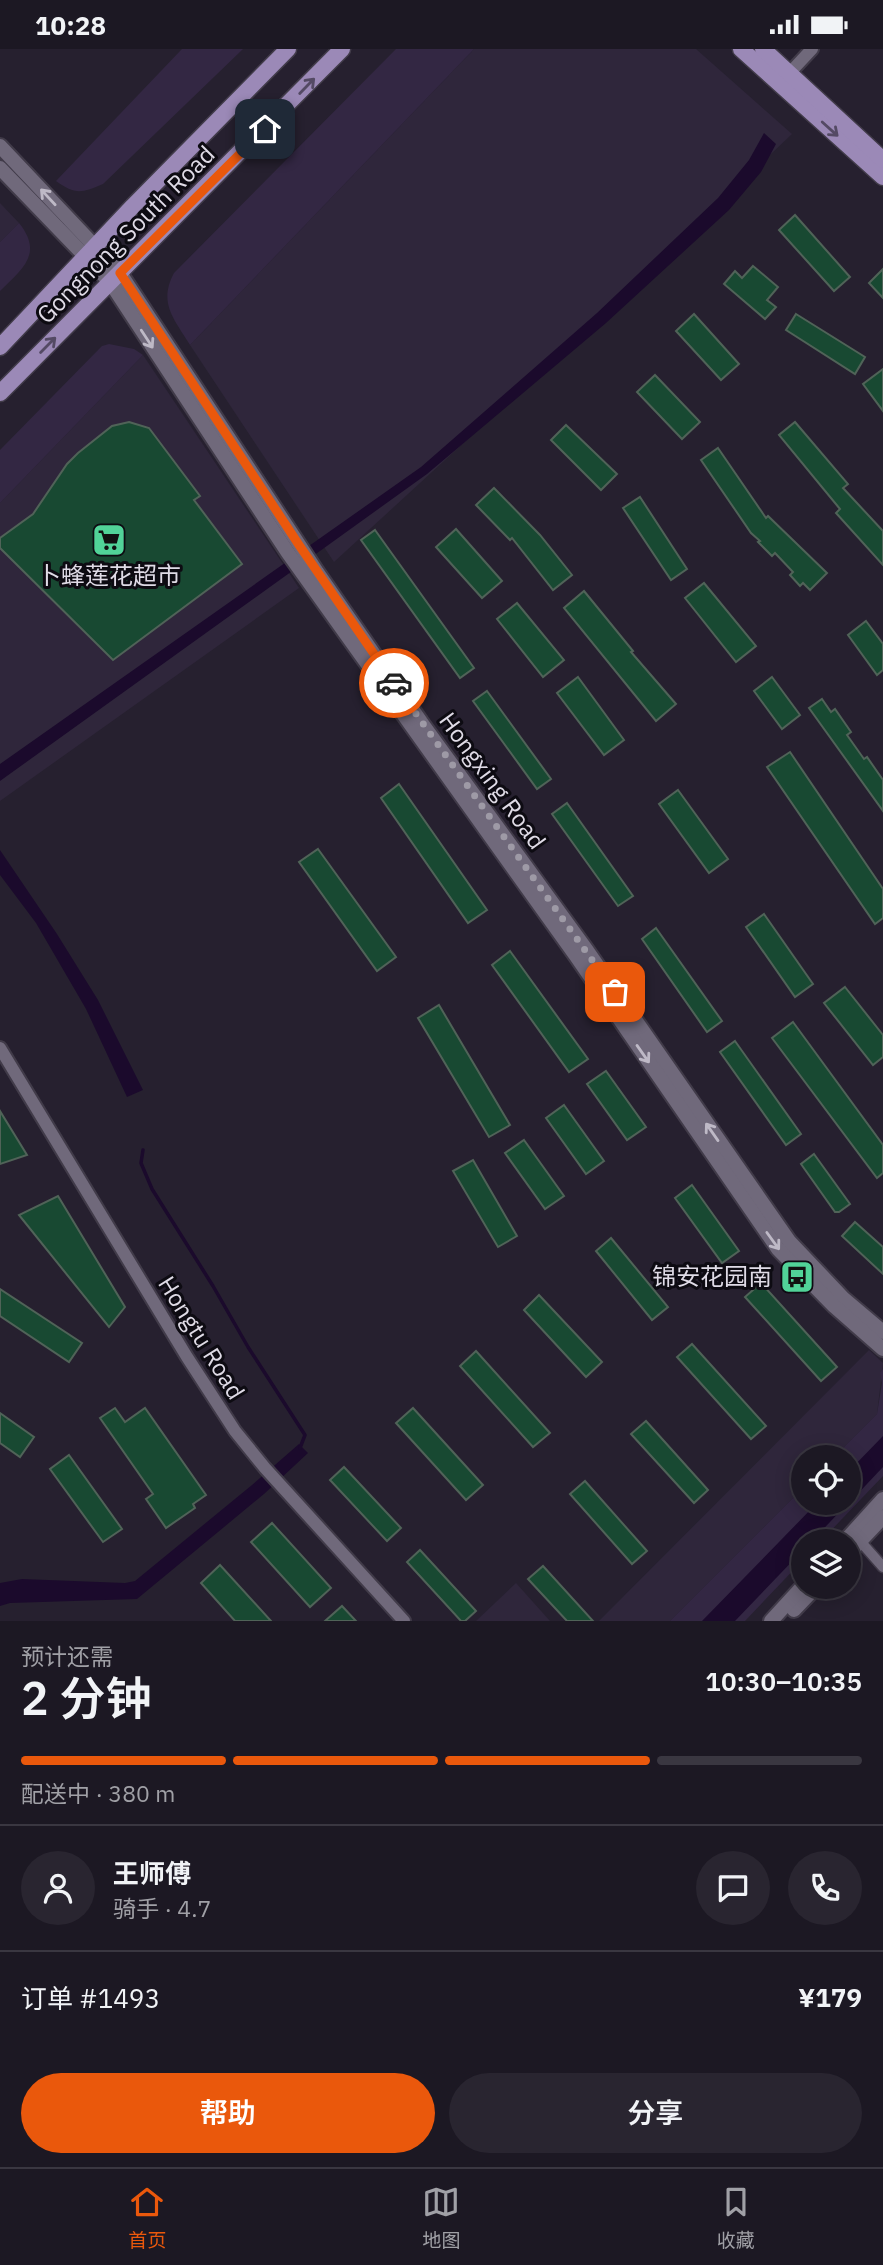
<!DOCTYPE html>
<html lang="zh">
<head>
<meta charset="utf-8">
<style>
  body { margin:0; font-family:"IBM Plex Sans","Noto Sans SC",sans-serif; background:#292530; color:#f1f3f6; height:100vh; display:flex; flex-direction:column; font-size:26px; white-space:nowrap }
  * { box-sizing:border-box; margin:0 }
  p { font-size:23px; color:#a0a0a6 }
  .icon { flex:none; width:38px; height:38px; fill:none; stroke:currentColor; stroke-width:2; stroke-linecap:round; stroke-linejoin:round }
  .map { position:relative; height:1572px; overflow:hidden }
  .drawer { display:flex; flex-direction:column; background:#1c1823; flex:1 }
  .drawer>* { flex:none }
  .controls { position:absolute; left:791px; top:1396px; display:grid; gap:14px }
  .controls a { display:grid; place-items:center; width:70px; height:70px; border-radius:50%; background:#1c1823; box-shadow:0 4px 18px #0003,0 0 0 2px #3a3741; font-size:35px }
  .pin { position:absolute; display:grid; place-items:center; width:60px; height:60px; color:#fff; margin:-30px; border-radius:14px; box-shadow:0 4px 10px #0006 }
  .courier { position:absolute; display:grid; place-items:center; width:70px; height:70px; margin:-35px; border:5px solid #ea580c; border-radius:50%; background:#fff; color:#222; box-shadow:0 2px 9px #0007 }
  .headline em { font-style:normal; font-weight:600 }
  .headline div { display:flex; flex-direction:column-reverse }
  .headline { display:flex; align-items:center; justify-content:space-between; height:119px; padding:0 21px }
  h1 { font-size:46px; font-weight:600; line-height:52px }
  .bar { display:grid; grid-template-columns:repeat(4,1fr); gap:10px 7px; align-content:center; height:84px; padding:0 21px }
  .bar i { height:9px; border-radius:5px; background:#3a3741 }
  .bar .current { background:#ea580c }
  .bar p { grid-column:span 4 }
  .line { display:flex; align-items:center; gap:18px; padding:0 21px; border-top:2px solid #3a3741 }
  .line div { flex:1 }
  .round { display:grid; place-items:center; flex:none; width:74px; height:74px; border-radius:37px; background:#292530 }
  .primary-button { display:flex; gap:14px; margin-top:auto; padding:14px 21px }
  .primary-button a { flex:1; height:80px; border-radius:42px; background:#ea580c; color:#fff; font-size:28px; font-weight:600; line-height:80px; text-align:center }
  .primary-button a+a { background:#292530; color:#f1f3f6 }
  .status { display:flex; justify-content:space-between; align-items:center; height:49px; padding:0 35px; background:#1c1823; direction:ltr }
  .status svg { height:19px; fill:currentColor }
  .tabs { display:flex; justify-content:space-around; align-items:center; height:98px; border-top:2px solid #3a3741; background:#1c1823; font-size:19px; color:#a0a0a6 }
  .tabs a { display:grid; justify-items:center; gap:4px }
  .tabs .current { color:#ea580c }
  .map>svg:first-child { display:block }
  .built { fill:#2f263b }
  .green { fill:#332743 }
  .water { fill:#1b0a2c }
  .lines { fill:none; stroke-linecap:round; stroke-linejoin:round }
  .stream { stroke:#1b0a2c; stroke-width:3.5 }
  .building { fill:#184932; stroke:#506358; stroke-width:2 }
  .minor-casing { stroke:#413b49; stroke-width:13 }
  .tertiary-casing { stroke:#413b49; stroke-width:16 }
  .secondary-casing { stroke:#413b49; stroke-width:18 }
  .primary-casing { stroke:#413b49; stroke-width:19 }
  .minor { stroke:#70697b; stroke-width:10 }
  .tertiary { stroke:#70697b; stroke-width:12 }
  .secondary { stroke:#70697b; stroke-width:14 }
  .primary { stroke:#9b89b7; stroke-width:16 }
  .oneway { stroke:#544a64 }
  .oneway2 { stroke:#beb9c6 }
  .done { stroke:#9e9aa6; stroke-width:7; stroke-dasharray:0 12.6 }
  .route { stroke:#ea580c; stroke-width:9 }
  .labels { text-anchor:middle; stroke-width:6; stroke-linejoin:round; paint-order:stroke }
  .street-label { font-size:24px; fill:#dfdbe6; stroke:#0d0b12 }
  .poi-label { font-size:24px; fill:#dfdbe6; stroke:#0d0b12 }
</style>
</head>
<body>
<div class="status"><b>10:28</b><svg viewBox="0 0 49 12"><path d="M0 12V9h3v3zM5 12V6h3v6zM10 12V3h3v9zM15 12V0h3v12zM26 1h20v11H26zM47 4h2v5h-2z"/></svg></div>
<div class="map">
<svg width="883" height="1572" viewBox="0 0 883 1572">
  <rect width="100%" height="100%" fill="#26202f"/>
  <g class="built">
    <polygon points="474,0 696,0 792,85 579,288 334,513 190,296"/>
    <polygon points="0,154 19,174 0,193"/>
    <polygon points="143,306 299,539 0,752 0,454"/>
    <polygon points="869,1301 883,1314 877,1365 833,1409 803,1409 803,1439 670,1572 599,1572"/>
    <polygon points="516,1534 550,1572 476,1572"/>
  </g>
  <g class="green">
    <path d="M 182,0 L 243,0 L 103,135 C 82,144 75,146 56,132 Z"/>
    <path d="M 396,0 L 474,0 L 190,296 C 174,270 158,254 174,224 Z"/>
    <path d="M 19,174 C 44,205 22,220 0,242 L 0,193 Z"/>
    <polygon points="109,295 134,300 143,306 0,454 0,401 102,297"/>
    <polygon points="883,1320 883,1427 820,1493 803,1493 803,1511 745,1572 670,1572 803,1439 803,1454 849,1454 849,1409 833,1409 877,1365 882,1334 880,1324"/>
  </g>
  <g class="water">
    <polygon points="764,84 776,95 761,123 729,161 606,274 427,425 0,732 0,715 421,418 597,264 718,149 749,111"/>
    <polygon points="0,801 57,885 98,951 143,1041 127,1048 86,960 36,874 0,826"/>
    <polygon points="883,1387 883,1418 849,1454 849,1422"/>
    <polygon points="299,1395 308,1404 264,1445 137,1550 10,1554 0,1557 0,1534 22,1530 125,1534 135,1532 252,1436"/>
    <polygon points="817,1454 848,1454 811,1493 803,1493 803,1501 735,1572 702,1572"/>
  </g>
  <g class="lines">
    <polyline class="stream" points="143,1101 141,1114 152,1140 213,1237 248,1298 305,1386 300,1399"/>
  </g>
  <g class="building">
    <polygon points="795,166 850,228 834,242 779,181"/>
    <polygon points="753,217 778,238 767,251 776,258 765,270 724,235 735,222 742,229"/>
    <polygon points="883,220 883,249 869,234"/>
    <polygon points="694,265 739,315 721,331 676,282"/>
    <polygon points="796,265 865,308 855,325 786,281"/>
    <polygon points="883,320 883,362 863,335"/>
    <polygon points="655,326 700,373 682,390 637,343"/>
    <polygon points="129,373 149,379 200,447 194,451 242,515 113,611 0,499 0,489 33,465 67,415 78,404 112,377"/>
    <polygon points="795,373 848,435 843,439 883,482 883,516 836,464 840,460 779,386"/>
    <polygon points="566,376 617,425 601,441 551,391"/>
    <polygon points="718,399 766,469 768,467 827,524 810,541 803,534 800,537 790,526 793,523 775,504 772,507 758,493 760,492 751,484 701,411"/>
    <polygon points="494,439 540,486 572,526 553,541 512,489 510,491 476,456"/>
    <polygon points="640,448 687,520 671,531 623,459"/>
    <polygon points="456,480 502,532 482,549 436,498"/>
    <polygon points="375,481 474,619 460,629 361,491"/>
    <polygon points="704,534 756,597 736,613 685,549"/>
    <polygon points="584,542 633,602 631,603 676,655 656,672 564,559"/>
    <polygon points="517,554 564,611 543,628 497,570"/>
    <polygon points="866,572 883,595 883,621 877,626 848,586"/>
    <polygon points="578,628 624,691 604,706 557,644"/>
    <polygon points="772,628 800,666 782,680 754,642"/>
    <polygon points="487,642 551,730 537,740 473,652"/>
    <polygon points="822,650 831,663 835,660 851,683 847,686 864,710 867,708 883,731 883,762 809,659"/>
    <polygon points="790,703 883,840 883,869 875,875 767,718"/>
    <polygon points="399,735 487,861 468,874 381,749"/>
    <polygon points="678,741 728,810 709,824 659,755"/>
    <polygon points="567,754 633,847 618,857 552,765"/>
    <polygon points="318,800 396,908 377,922 299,813"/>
    <polygon points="764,865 813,935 795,948 746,878"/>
    <polygon points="656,879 722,972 707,983 642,890"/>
    <polygon points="510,902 588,1010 569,1023 492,916"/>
    <polygon points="845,938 883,986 883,1008 873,1016 824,954"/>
    <polygon points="439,956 510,1076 489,1088 418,969"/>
    <polygon points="793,973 883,1096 883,1124 877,1129 772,989"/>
    <polygon points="735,992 801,1085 786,1096 720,1003"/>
    <polygon points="606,1022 646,1078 627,1091 587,1035"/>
    <polygon points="564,1056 604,1112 586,1125 546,1069"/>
    <polygon points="0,1062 27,1106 0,1115"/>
    <polygon points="524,1091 564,1147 545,1160 505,1104"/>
    <polygon points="814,1105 850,1155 839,1163 835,1163 801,1115"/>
    <polygon points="473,1111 517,1187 498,1198 453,1122"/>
    <polygon points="692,1136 739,1202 722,1214 675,1149"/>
    <polygon points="58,1147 125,1258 109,1278 19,1166"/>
    <polygon points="855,1173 883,1198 883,1225 842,1187"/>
    <polygon points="611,1189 668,1258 652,1271 596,1202"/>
    <polygon points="761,1234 837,1318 821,1332 745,1248"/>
    <polygon points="0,1240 82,1294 69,1313 0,1267"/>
    <polygon points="539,1246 602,1313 586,1328 524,1261"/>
    <polygon points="692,1295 766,1377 751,1390 677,1308"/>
    <polygon points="476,1302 550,1384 533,1398 460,1317"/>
    <polygon points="115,1359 125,1373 145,1359 206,1446 193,1455 195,1459 166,1479 146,1450 153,1445 100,1369"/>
    <polygon points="413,1359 483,1436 466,1451 396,1374"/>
    <polygon points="0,1364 34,1388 20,1408 0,1394"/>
    <polygon points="646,1372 708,1441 694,1454 631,1385"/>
    <polygon points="69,1406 122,1480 103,1493 50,1420"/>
    <polygon points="344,1418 401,1479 387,1492 330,1431"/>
    <polygon points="585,1432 647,1502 632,1515 570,1445"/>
    <polygon points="272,1474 331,1539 310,1558 251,1493"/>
    <polygon points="420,1501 476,1562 465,1572 461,1572 407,1513"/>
    <polygon points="220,1516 271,1572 235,1572 201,1534"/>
    <polygon points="543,1517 593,1572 567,1572 528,1530"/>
    <polygon points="342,1557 356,1572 325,1572"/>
  </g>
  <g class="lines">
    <defs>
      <polyline id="minor" points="860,1492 883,1518"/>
      <g id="tertiary">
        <polyline points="784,30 812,0"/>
        <polyline points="0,999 187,1308 235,1382 265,1419 404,1572"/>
      </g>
      <g id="secondary">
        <polyline points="0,97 120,224 317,523 421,673 586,900 789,1192 843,1249 883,1283"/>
        <polyline points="0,119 110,233 288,504 576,907 778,1200 834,1257 883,1300"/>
        <polyline points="844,1493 883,1450"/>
        <polyline points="849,1504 883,1468"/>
        <polyline points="794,1561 816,1538"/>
        <polyline points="771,1572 803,1537"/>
      </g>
      <g id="primary">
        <polyline points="741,0 883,128"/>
        <polyline points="763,0 883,111"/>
        <polyline points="0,298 133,157 288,0"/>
        <polyline points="0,344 342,0"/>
      </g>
    </defs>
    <use href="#minor" class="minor-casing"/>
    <use href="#tertiary" class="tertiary-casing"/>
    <use href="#secondary" class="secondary-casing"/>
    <use href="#primary" class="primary-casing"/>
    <use href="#minor" class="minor"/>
    <use href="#tertiary" class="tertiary"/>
    <use href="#secondary" class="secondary"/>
    <use href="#primary" class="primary"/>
  </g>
  <defs><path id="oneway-shaft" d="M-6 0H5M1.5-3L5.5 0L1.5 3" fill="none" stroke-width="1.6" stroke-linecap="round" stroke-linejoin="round" transform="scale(1.75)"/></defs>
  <g class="oneway">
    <use href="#oneway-shaft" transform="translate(307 37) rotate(-46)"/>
    <use href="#oneway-shaft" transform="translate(830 80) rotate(42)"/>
    <use href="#oneway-shaft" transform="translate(48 296) rotate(-45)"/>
  </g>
  <g class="oneway2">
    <use href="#oneway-shaft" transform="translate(48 148) rotate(-133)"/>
    <use href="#oneway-shaft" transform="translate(147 290) rotate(57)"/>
    <use href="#oneway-shaft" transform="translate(643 1005) rotate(55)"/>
    <use href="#oneway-shaft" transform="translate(712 1083) rotate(-125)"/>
    <use href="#oneway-shaft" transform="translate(773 1192) rotate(54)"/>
  </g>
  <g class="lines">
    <polyline class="done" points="394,634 615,943"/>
    <polyline class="route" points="265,80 120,224 299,496 394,634"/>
  </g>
  <defs>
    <symbol id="supermarket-square" viewBox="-11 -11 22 22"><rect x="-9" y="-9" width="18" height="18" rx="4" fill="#51d398" stroke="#0d0b12"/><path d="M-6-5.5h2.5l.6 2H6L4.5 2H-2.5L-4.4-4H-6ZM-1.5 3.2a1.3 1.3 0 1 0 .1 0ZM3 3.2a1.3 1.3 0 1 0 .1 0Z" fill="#111"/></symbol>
    <symbol id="bus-square" viewBox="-11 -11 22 22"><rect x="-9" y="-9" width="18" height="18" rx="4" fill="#51d398" stroke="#0d0b12"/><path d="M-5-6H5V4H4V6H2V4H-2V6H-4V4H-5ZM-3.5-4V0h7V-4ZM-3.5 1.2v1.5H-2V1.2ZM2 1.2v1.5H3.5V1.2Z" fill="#111"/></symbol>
  </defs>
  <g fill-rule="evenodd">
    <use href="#supermarket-square" x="90" y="472" width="38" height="38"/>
    <use href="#bus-square" x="778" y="1209" width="38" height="38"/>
  </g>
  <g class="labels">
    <g class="street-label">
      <text transform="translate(126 186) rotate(-45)" y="8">Gongnong South Road</text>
      <text transform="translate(492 732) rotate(54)" y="8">Hongxing Road</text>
      <text transform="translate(201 1289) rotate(58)" y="8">Hongtu Road</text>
    </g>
    <g class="poi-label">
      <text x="109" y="535">卜蜂莲花超市</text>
      <text x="772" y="1236" text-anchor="end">锦安花园南</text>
    </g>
  </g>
</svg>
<div class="controls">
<a><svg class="icon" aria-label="locate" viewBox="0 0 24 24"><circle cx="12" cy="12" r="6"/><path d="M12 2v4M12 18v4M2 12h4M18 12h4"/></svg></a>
<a><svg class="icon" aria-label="layers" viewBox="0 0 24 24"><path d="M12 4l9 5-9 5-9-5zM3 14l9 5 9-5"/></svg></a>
</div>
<div class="pin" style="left:615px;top:943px;background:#ea580c"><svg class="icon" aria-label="bag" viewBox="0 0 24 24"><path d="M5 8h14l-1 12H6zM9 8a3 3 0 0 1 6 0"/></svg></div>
<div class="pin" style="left:265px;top:80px;background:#1f2937"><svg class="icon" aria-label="home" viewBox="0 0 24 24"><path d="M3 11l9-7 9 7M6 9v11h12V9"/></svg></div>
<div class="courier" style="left:394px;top:634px"><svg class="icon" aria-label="car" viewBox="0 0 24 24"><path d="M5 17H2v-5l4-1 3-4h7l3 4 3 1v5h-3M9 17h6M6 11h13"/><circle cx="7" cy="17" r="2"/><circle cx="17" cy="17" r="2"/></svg></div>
</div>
<section class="drawer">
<div class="headline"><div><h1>2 分钟</h1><p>预计还需</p></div><em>10:30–10:35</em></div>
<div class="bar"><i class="current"></i><i class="current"></i><i class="current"></i><i></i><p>配送中 · 380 m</p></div>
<div class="line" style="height:126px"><a class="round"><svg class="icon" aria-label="person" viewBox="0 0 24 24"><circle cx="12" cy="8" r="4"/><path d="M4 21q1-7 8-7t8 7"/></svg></a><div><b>王师傅</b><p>骑手 · 4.7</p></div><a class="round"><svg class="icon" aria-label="chat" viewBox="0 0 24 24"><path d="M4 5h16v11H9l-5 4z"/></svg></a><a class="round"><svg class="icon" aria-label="phone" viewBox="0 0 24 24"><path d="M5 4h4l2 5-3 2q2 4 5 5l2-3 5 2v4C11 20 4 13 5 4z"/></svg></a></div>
<div class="line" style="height:91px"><div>订单 #1493</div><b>¥179</b></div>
<div class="primary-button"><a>帮助</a><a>分享</a></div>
</section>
<nav class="tabs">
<a class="current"><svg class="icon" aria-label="home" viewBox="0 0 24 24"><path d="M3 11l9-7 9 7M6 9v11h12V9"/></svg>首页</a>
<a><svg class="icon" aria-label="map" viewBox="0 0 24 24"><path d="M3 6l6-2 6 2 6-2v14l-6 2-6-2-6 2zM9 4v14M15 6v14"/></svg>地图</a>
<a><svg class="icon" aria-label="saved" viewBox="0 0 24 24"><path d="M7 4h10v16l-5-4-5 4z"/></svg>收藏</a>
</nav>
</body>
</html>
